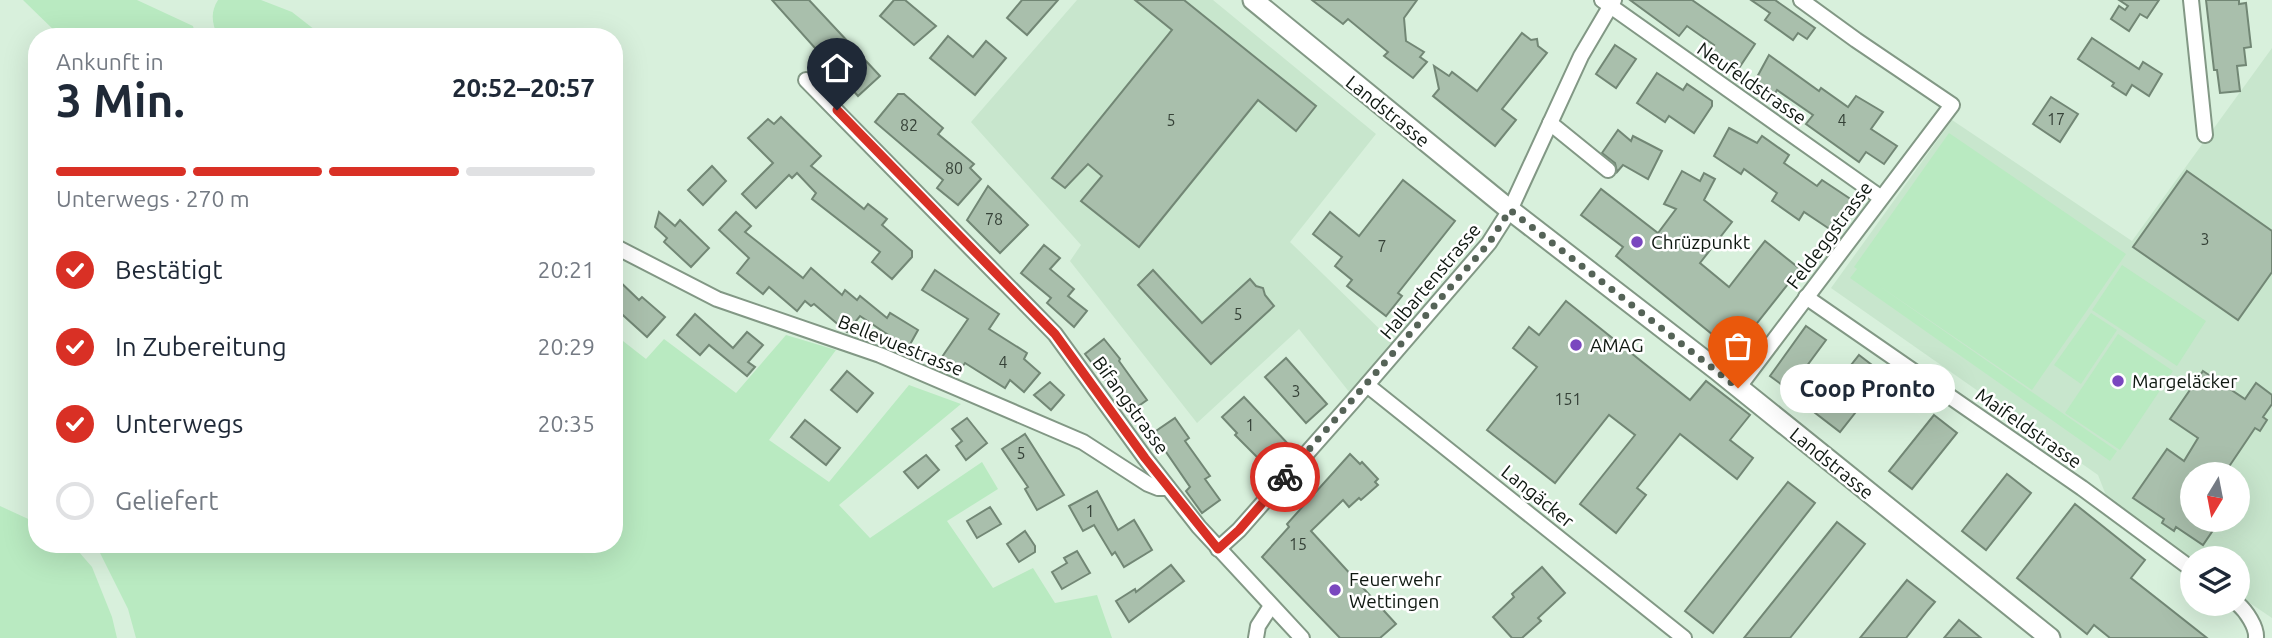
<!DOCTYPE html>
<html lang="de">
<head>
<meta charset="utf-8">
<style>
  body { margin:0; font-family:Ubuntu,sans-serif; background:#f2f2f3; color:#1f2937; height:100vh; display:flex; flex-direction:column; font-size:26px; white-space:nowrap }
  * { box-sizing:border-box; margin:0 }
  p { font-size:23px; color:#747a83 }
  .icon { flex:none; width:38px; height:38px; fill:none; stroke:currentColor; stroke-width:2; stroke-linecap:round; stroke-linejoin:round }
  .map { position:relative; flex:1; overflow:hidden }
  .details { position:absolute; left:28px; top:28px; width:595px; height:525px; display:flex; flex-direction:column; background:#fff; border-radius:28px; box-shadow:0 7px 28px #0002 }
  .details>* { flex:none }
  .needle { width:46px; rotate:190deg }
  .fabs { position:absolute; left:2180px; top:462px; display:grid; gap:14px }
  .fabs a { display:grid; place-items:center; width:70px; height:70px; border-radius:50%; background:#fff; box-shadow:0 7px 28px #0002; font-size:35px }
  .pin { position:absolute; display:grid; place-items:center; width:60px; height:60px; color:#fff; margin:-72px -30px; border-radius:50% 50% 50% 0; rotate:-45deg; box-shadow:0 0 7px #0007 }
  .pin .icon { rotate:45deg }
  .courier { position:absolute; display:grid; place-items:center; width:70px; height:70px; margin:-35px; border:5px solid #d93025; border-radius:50%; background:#fff; color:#222; box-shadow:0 2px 9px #0007 }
  .bubble { position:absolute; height:49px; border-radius:24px; background:#fff; box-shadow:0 7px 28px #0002; font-size:23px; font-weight:700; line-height:49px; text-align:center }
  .head em { font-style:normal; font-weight:700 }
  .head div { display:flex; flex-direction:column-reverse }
  .head { display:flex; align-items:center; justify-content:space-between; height:119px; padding:0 28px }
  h1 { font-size:46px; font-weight:700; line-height:52px }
  .bar { display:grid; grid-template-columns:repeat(4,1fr); gap:10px 7px; align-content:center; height:84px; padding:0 28px }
  .bar i { height:9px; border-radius:5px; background:#e0e1e3 }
  .bar .active { background:#d93025 }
  .bar p { grid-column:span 4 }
  ol { padding:0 28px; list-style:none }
  li { display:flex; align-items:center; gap:21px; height:77px }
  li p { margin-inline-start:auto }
  li .icon { padding:7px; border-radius:50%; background:#d93025; color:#fff; stroke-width:4 }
  li:last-child { color:#747a83 }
  li i { width:38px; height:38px; border:4px solid #e0e1e3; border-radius:50% }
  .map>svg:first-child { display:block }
  .built { fill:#c8e6cd; fill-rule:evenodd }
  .green { fill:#b9eac1 }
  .building { fill:#a9bfac; stroke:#728775; stroke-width:2 }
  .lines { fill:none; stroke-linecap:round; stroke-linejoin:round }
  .street-casing { stroke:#829885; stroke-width:18 }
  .secondary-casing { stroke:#829885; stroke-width:23 }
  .street { stroke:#fff; stroke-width:14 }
  .secondary { stroke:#fff; stroke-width:19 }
  .done { stroke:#556357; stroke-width:7; stroke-dasharray:0 12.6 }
  .route { stroke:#d93025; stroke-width:9 }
  .poi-dot { fill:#7a47bf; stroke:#fff; stroke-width:2.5 }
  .labels { text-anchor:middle; stroke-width:5; stroke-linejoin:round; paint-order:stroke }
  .number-label { font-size:16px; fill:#354137 }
  .street-label { font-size:19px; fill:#0e1710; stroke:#fff }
  .poi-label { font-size:19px; fill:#0e1710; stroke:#fff; text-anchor:start }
</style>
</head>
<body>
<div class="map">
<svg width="2272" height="638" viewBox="0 0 2272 638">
  <rect width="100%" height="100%" fill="#d8f0dc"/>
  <g class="built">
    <polygon points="1077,0 1213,0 1376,134 1290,242 1394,343 1350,393 1299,329 1197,423 1070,261 1081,245 971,122"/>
    <path d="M 2272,48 L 2272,618 L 2238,595 L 2238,558 L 2193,558 L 2193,563 L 2109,503 L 2098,475 L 1831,288 L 1952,120 L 2132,241 ZM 2193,474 L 2238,474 L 2238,520 L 2193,520 Z"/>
  </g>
  <g class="green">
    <polygon points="23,0 137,0 193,26 196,37 61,37"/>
    <path d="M 218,0 L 261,0 L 292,12 L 324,37 L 218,37 C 212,24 210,12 218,0 Z"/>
    <polygon points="1949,133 2126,254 2032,390 1875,283 2117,451 2110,461 1850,278 1857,269 1854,267"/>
    <polygon points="2122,265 2206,321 2177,366 2092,310"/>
    <polygon points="2091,313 2117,330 2081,384 2054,365"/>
    <polygon points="614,334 646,359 664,339 736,393 786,335 836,350 769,440 829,482 909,385 961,404 839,505 870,538 982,462 998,489 947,521 993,588 1033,568 1055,603 1097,595 1112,638 136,638 128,609 97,547 99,544 614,544"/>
    <polygon points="2118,334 2173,371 2120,450 2065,413"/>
    <polygon points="0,506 37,523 37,544 72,544 92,567 112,617 117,638 0,638"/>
  </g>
  <g class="building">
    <polygon points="772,0 809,0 880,76 858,96"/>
    <polygon points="894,0 905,0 936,26 914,45 880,16"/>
    <polygon points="1022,0 1058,0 1027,35 1007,18"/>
    <polygon points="1135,0 1184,0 1316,106 1296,131 1258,100 1139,247 1081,201 1102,176 1088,164 1065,188 1052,178 1172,30"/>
    <polygon points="1312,0 1417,0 1404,18 1406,41 1424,52 1420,57 1427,62 1413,78 1384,56 1388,52 1348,19 1343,24"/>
    <polygon points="1630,0 1692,0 1755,44 1739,68 1730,62 1725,68 1707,55 1714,45 1687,26 1679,36"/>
    <polygon points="1751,0 1775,0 1815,28 1807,39 1798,33 1793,40 1765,20 1770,13"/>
    <polygon points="2119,0 2159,0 2147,18 2140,14 2129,31 2111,19 2119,6 2125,10 2128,6"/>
    <polygon points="2206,0 2239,0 2239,4 2246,3 2251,47 2244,48 2246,65 2237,66 2240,91 2220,93 2217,70 2214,70"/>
    <polygon points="1522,33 1531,40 1537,39 1538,46 1547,53 1502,109 1516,120 1495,146 1433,96 1439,89 1434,66 1449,76 1452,72 1477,91"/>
    <polygon points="948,36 973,57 986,41 1006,58 975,95 930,58"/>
    <polygon points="2092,38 2139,69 2143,62 2162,74 2149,96 2132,85 2126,95 2112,86 2114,83 2078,59"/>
    <polygon points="1615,45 1636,59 1616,88 1596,74"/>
    <polygon points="1769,55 1819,91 1821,88 1848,107 1856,96 1883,112 1871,129 1897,146 1884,164 1866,152 1859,162 1806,124 1813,115 1777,90 1773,97 1756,85 1759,81 1756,79"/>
    <polygon points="1657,73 1683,90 1687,84 1712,101 1712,106 1694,133 1669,116 1665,122 1637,103"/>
    <polygon points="898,94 904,94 943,128 938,134 974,164 970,168 981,179 958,205 937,188 943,180 875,122"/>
    <polygon points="2051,97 2078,114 2060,142 2033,124"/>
    <polygon points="781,117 821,156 811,166 864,209 868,204 887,219 882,225 912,251 912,257 892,279 872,262 880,252 812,199 816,193 797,173 792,178 789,175 756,208 742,194 773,163 748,138 768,119 774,124"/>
    <polygon points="1729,128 1757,143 1762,136 1789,155 1784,163 1817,186 1822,180 1852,200 1831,230 1804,212 1799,220 1772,201 1777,193 1744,169 1741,174 1714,156"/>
    <polygon points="1618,130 1631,141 1633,136 1662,151 1648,179 1623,165 1617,172 1615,163 1602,153"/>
    <polygon points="712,166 726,181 703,205 688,190"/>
    <polygon points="1682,171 1700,181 1704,173 1715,179 1704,200 1732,222 1700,263 1729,287 1765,241 1800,269 1734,352 1616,256 1623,247 1581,215 1601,189 1658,233 1676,209 1664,204"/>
    <polygon points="2187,171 2272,231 2272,272 2238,320 2133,247"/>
    <polygon points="1403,180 1455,221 1398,293 1402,296 1386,316 1347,286 1352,280 1335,266 1342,257 1313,234 1330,212 1359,236"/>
    <polygon points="988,186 1028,225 1000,253 967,220"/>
    <polygon points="659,212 675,226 680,220 709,248 691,267 664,242 667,238 655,227"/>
    <polygon points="736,212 751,226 745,232 803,278 811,268 842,295 845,290 857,300 860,296 887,318 890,313 918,330 908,348 860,316 847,332 814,304 811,306 805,301 797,311 769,287 763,294 737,273 749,258 719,230"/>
    <polygon points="1044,245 1060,258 1050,269 1074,289 1068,296 1087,311 1074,327 1047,303 1051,298 1021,273"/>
    <polygon points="935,270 999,314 989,329 1027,353 1024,359 1040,373 1024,392 1010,380 1005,388 965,363 960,370 942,357 968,319 922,290"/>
    <polygon points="1153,270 1202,323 1250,279 1256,286 1263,288 1265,295 1274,306 1211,364 1138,285"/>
    <polygon points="614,276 639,300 642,297 665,317 647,337 614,307"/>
    <polygon points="1566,301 1690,400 1706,381 1750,415 1730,440 1753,458 1737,479 1680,434 1637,488 1646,495 1616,533 1580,504 1635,435 1609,415 1555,483 1487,430 1537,367 1513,348 1529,327 1539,335"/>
    <polygon points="695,314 733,348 747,332 763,345 748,362 755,367 747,376 709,345 700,355 677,335"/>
    <polygon points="1806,326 1826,340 1789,390 1770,376"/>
    <polygon points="1104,339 1120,359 1119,361 1147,400 1130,412 1085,354"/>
    <polygon points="1859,355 1885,375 1840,432 1814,412"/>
    <polygon points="1286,358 1327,404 1306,423 1265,377"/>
    <polygon points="847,371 873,393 857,412 831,390"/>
    <polygon points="2203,371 2245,399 2256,383 2272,395 2272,404 2263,417 2267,420 2260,431 2255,428 2224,474 2193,474 2193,520 2220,520 2203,545 2176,527 2174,531 2162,523 2164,519 2133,498 2167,449 2184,461 2198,438 2170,419"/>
    <polygon points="1050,382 1064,395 1051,410 1034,395"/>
    <polygon points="1244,397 1290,446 1267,467 1235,435 1237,433 1222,417"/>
    <polygon points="1934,415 1957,433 1912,489 1889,471"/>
    <polygon points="967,418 987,443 966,460 956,446 962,441 952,429"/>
    <polygon points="1175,418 1189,438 1185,441 1210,476 1205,479 1220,500 1202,513 1186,491 1190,487 1153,433"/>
    <polygon points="805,420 840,448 826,465 791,437"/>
    <polygon points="1025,434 1064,495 1037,510 1025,489 1028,487 1002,449"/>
    <polygon points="1350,454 1360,464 1362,462 1378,479 1375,482 1378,485 1361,500 1359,498 1349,507 1343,500 1311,531 1396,624 1380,638 1340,638 1262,557 1289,527 1287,524"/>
    <polygon points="926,455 939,470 918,488 904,472"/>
    <polygon points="2007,474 2031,493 1986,550 1962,531"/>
    <polygon points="1788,482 1815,503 1713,633 1685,611"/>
    <polygon points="1097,491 1118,530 1134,520 1152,550 1124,567 1115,552 1112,555 1094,525 1083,531 1069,506"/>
    <polygon points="2075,504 2145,560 2131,578 2207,638 2110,638 2094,625 2087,634 2017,578"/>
    <polygon points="990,507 1001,524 977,538 967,521"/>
    <polygon points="1837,522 1865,544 1790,638 1744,638"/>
    <polygon points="1025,531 1035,546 1035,552 1019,562 1007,544"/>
    <polygon points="1077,551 1090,573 1062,589 1052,572 1067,563 1064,558"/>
    <polygon points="1171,565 1184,581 1129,622 1116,601 1135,589 1136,592"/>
    <polygon points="1542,567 1565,593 1538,618 1541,621 1522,638 1512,638 1493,617 1514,597 1512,594"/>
    <polygon points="1907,580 1935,602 1928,610 1906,638 1860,638"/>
    <polygon points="1959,620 1981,638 1944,638"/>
  </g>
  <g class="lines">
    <defs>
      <g id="street">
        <polyline points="1602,0 1880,197"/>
        <polyline points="2191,0 2205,135"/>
        <polyline points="806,80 1055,334 1145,458 1199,527 1302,638"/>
        <polyline points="1550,123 1608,170"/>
        <polyline points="614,246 717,299 880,355 1083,442 1148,484 1158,488 1168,488"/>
        <polyline points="1806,297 2082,488 2193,570"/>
        <polyline points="1367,385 1684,638"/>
        <polyline points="1738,388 1952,105 1856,40 1801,0"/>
        <polyline points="1218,549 1239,530 1353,401 1489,243 1510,210 1581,56 1614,0"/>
        <path d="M 2238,604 C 2246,611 2257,627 2256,638"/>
        <polyline points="1256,638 1258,626 1271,606"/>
      </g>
      <polyline id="secondary" points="1253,0 1510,210 1717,370 2050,638"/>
    </defs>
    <use href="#street" class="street-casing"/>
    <use href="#secondary" class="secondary-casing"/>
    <use href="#street" class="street"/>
    <use href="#secondary" class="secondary"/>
  </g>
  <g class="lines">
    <polyline class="done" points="1285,477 1489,243 1510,210 1738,388"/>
    <polyline class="route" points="837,110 1055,334 1145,458 1218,549 1239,530 1285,477"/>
  </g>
  <g class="poi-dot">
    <circle cx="1637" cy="242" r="7"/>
    <circle cx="1576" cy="345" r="7"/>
    <circle cx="2118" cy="381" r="7"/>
    <circle cx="1335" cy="590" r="7"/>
  </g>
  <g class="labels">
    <g class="number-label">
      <text x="2056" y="125">17</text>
      <text x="1171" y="126">5</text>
      <text x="1842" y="126">4</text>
      <text x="909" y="131">82</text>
      <text x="954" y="174">80</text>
      <text x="994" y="225">78</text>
      <text x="2205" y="245">3</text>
      <text x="1382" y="252">7</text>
      <text x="1238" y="320">5</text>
      <text x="1003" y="368">4</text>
      <text x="1296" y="397">3</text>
      <text x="1568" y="405">151</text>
      <text x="1250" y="431">1</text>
      <text x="1021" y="459">5</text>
      <text x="1090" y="517">1</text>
      <text x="1298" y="550">15</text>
    </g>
    <g class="street-label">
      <text transform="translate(1752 83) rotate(35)" y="7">Neufeldstrasse</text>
      <text transform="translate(1388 111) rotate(39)" y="7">Landstrasse</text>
      <text transform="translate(1829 235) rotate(-53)" y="7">Feldeggstrasse</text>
      <text transform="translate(1430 281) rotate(-50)" y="7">Halbartenstrasse</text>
      <text transform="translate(901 345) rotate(22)" y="7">Bellevuestrasse</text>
      <text transform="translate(1131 405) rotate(54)" y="7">Bifangstrasse</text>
      <text transform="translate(2029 428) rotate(35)" y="7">Maifeldstrasse</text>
      <text transform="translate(1832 463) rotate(39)" y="7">Landstrasse</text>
      <text transform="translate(1538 496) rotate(39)" y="7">Langäcker</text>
    </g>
    <g class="poi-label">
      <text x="1651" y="249">Chrüzpunkt</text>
      <text x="1590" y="352">AMAG</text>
      <text x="2132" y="388">Margeläcker</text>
      <text x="1349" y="586">Feuerwehr<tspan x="1349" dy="22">Wettingen</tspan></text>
    </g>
  </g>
</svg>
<div class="fabs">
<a><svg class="needle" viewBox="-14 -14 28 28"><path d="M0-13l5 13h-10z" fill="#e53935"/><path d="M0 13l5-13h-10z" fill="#747a83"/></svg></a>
<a><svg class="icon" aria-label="layers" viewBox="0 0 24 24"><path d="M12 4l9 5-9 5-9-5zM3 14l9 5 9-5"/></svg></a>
</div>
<div class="pin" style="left:1738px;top:388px;background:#ea580c"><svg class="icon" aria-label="bag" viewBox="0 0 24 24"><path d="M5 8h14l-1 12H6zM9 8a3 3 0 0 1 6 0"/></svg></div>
<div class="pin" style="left:837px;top:110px;background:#1f2937"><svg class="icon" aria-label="home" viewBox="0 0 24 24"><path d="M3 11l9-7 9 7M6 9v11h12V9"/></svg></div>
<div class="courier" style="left:1285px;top:477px"><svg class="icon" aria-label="bike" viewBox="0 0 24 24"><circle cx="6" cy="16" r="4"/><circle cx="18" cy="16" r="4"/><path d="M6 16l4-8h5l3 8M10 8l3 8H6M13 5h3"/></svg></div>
<div class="bubble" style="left:1780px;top:364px;width:175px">Coop Pronto</div>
<section class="details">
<div class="head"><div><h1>3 Min.</h1><p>Ankunft in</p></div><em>20:52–20:57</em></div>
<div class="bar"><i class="active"></i><i class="active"></i><i class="active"></i><i></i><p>Unterwegs · 270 m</p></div>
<ol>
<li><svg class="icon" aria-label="check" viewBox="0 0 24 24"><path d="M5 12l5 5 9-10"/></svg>Bestätigt<p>20:21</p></li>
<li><svg class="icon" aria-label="check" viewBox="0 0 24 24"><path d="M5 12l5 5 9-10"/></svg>In Zubereitung<p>20:29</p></li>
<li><svg class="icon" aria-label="check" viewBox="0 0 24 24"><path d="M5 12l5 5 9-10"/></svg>Unterwegs<p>20:35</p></li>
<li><i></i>Geliefert</li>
</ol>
</section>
</div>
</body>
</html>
